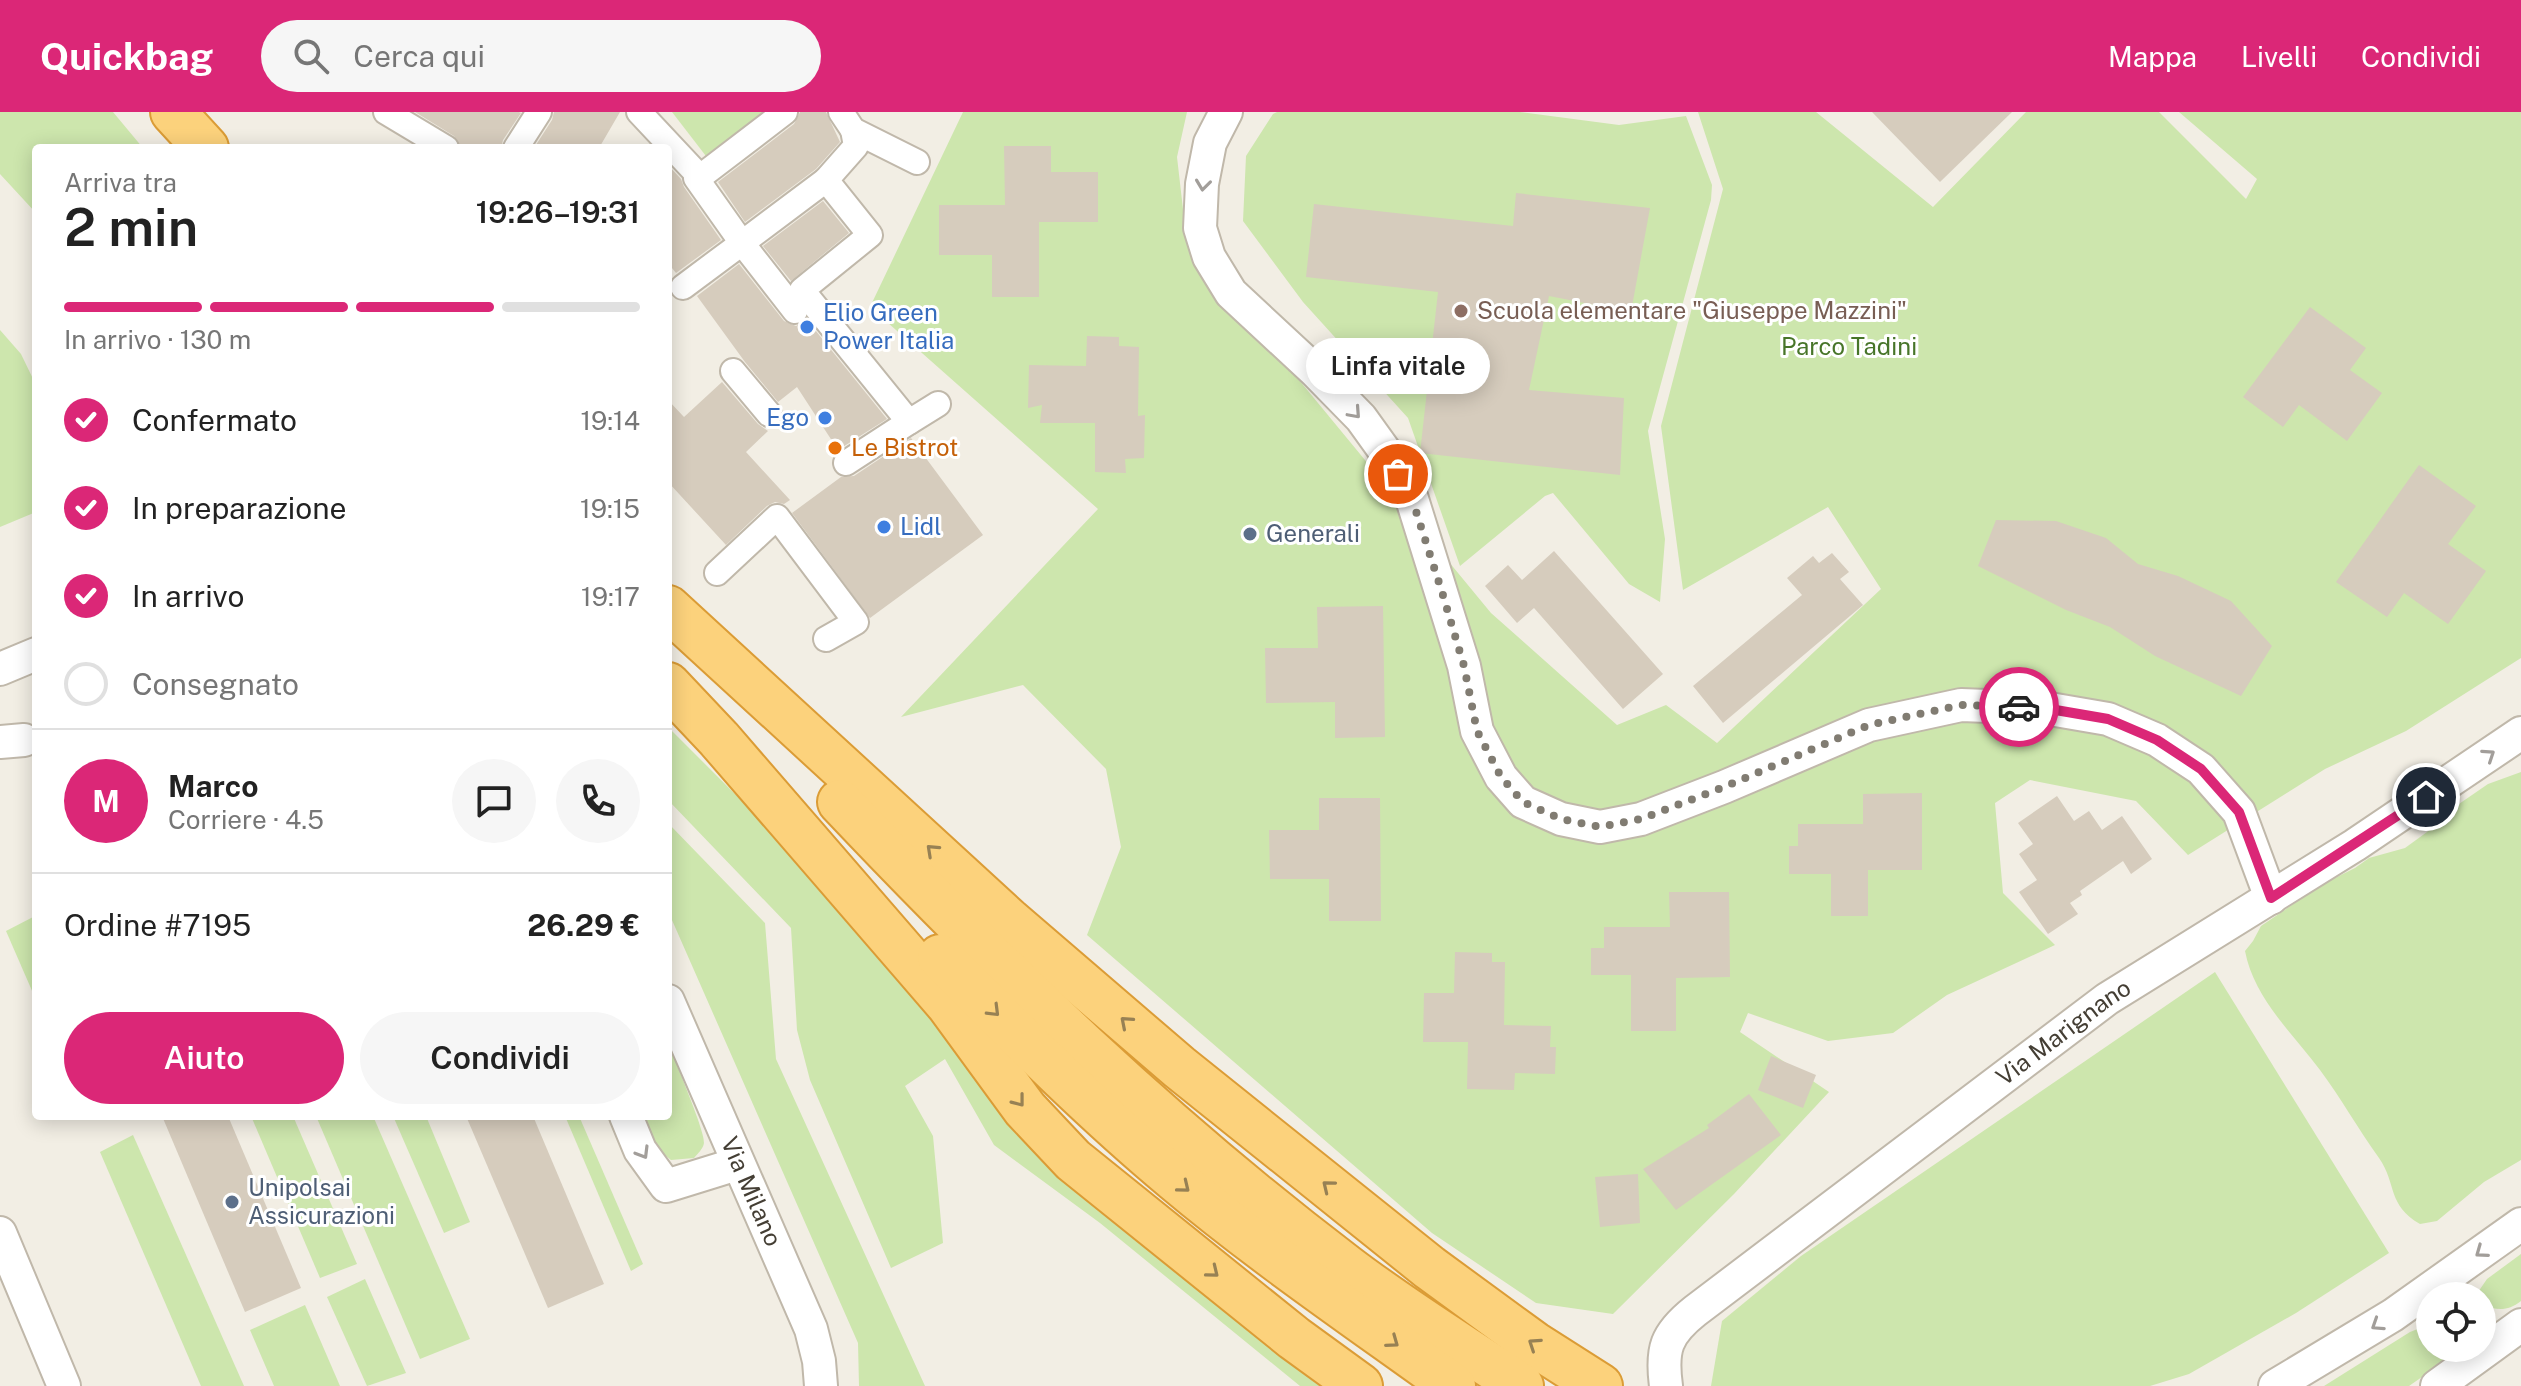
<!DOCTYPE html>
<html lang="it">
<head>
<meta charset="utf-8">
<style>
  body { margin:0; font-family:"Public Sans",sans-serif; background:#f6f6f6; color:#222; height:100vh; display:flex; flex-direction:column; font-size:30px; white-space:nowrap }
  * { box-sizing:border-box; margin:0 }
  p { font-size:26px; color:#767676 }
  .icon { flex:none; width:44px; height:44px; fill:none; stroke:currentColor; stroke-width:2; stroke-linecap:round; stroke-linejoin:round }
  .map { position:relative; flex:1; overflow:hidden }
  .panel { position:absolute; left:32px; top:32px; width:640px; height:976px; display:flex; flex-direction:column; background:#fff; border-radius:8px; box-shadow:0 4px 20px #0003 }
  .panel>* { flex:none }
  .buttons { position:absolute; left:2416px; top:1170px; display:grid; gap:16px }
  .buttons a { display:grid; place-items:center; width:80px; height:80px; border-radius:50%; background:#fff; box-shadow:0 4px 20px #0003; font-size:40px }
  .pin { position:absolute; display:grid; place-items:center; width:68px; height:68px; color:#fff; margin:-34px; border:4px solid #fff; border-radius:50%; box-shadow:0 2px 8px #0007 }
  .courier { position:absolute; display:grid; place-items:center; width:80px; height:80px; margin:-40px; border:6px solid #db2777; border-radius:50%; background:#fff; color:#222; box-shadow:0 2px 10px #0007 }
  .bubble { position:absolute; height:56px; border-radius:28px; background:#fff; box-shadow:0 4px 20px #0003; font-size:26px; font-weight:600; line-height:56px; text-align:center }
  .head em { font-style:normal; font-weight:600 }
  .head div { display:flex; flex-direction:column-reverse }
  .head { display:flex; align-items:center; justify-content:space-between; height:136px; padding:0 32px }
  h1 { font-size:52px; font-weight:600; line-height:60px }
  .bar { display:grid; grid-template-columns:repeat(4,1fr); gap:12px 8px; align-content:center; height:96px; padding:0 32px }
  .bar i { height:10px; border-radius:6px; background:#e0e0e0 }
  .bar .on { background:#db2777 }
  .bar p { grid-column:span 4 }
  .line { display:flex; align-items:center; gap:20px; padding:0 32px; border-top:2px solid #e0e0e0 }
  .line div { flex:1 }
  .round { display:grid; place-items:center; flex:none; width:84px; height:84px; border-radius:42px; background:#f6f6f6 }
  ol { padding:0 32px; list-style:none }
  li { display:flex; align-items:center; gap:24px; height:88px }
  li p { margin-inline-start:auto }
  li .icon { padding:8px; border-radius:50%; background:#db2777; color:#fff; stroke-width:4 }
  li:last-child { color:#767676 }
  li i { width:44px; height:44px; border:4px solid #e0e0e0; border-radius:50% }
  .cta { display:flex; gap:16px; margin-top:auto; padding:16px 32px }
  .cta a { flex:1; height:92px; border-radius:48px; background:#db2777; color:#fff; font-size:32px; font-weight:600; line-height:92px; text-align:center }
  .cta a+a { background:#f6f6f6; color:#222 }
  header { display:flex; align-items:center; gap:48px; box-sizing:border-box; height:112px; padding:0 40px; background:#db2777; color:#fff }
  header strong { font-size:38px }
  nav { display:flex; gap:44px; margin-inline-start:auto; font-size:28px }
  .search { width:560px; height:72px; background:#f6f6f6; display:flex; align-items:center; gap:20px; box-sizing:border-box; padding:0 28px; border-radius:44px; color:#767676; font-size:30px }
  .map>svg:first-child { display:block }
  .green { fill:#cde6ad }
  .building { fill:#d6ccbd }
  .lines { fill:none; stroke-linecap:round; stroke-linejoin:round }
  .pedestrian-casing { stroke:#c0b8aa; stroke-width:28 }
  .minor-casing { stroke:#c0b8aa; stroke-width:36 }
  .trunk-casing { stroke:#db9c36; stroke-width:48 }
  .pedestrian { stroke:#fff; stroke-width:24 }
  .minor { stroke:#fff; stroke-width:32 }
  .trunk { stroke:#fcd27c; stroke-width:44 }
  .oneway { stroke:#a29e9a }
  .oneway2 { stroke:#978154 }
  .done { stroke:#817c72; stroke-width:8; stroke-dasharray:0 14.4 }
  .route { stroke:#db2777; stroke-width:10 }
  .education-dot { fill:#8d6e63; stroke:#fff; stroke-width:3 }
  .shop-dot { fill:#3f7fe0; stroke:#fff; stroke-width:3 }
  .food-dot { fill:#e8710a; stroke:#fff; stroke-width:3 }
  .service-dot { fill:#5c6f8a; stroke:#fff; stroke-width:3 }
  .labels { text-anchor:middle; stroke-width:6; stroke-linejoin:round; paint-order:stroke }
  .education-label { font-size:24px; fill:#785e54; stroke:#fff; text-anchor:start }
  .shop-label { font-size:24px; fill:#366cbe; stroke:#fff; text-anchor:start }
  .park-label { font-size:24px; fill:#477529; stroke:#fff }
  .food-label { font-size:24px; fill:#c56008; stroke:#fff; text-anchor:start }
  .service-label { font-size:24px; fill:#4e5e75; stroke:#fff; text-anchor:start }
  .street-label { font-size:24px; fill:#443e34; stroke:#fff }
</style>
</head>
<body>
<header>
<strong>Quickbag</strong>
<div class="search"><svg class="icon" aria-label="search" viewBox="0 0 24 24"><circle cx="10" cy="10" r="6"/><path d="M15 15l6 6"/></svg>Cerca qui</div>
<nav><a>Mappa</a><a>Livelli</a><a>Condividi</a></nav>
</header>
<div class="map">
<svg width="2521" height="1274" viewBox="0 0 2521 1274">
  <rect width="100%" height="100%" fill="#f2eee4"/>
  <g class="green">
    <polygon points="0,0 113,0 143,36 36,36 36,101 0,62"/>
    <polygon points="672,0 771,0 709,48"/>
    <polygon points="963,0 1187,0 1177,45 1187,132 1491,501 1617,613 1666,593 1717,631 1881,477 1828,395 1683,478 1661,314 1723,77 1698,0 1816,0 1933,95 2026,0 2159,0 2246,87 2257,67 2179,0 2521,0 2521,546 2406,619 2325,657 2188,743 2136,689 2030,668 1995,691 2003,781 2055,833 1947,883 1893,921 1828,929 1748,901 1740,920 1829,980 1734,1082 1613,1202 1536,1191 1432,1121 1087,823 1121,735 1106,657 1023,573 901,605 1098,397 870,195"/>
    <polygon points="1277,0 1520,0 1619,13 1686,4 1712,73 1711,88 1648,319 1665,427 1660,490 1629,472 1553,381 1545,384 1460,454 1408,306 1303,190 1243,109 1246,44 1273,2"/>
    <polygon points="0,218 21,242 36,273 36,400 0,415"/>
    <polygon points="668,615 864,811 1038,1039 1339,1274 1300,1274 1100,1111 994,1033 945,947 905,974 933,1024 943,1131 891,1156 810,968 797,918 791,816 668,688"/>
    <path d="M 2521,660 L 2521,1048 L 2484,1070 L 2437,1109 L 2420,1112 C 2387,1093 2397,1072 2379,1046 C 2358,1017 2341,986 2320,958 C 2292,921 2254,886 2245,839 L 2253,829 L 2261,814 L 2323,772 L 2355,756 L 2369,746 L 2405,736 L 2427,720 L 2456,694 L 2488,672 Z"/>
    <polygon points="668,711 765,811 776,947 925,1274 859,1274 858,1231 668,799"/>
    <polygon points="35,804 36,806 36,888 6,819"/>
    <polygon points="2215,860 2389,1141 2296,1201 2189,1262 2150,1274 1711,1274 1722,1209 1801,1144"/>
    <path d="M 668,930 C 674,947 706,1021 704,1031 C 703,1037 698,1041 694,1046 L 671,1048 L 654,1034 L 641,1004 L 668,1004 Z"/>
    <polygon points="251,1004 293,1004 357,1152 320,1166"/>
    <polygon points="316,1004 373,1004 470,1227 420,1247"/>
    <polygon points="393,1004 426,1004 470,1110 444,1121"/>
    <polygon points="565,1004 579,1004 643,1152 631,1159"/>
    <polygon points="133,1023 244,1274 201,1274 100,1040"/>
    <path d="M 2521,1142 L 2521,1189 C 2508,1199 2498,1199 2483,1193 L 2482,1184 L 2476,1183 L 2487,1167 Z"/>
    <polygon points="365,1167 406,1261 367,1274 327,1185"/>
    <polygon points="305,1193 340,1274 274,1274 250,1218"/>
    <polygon points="2430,1212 2430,1236 2452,1236 2442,1251 2409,1274 2324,1274 2410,1220"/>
  </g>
  <g class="building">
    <polygon points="415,0 519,0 521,1 503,28 501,36 461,36 454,24"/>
    <polygon points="554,0 620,0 599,36 534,36 552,8"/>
    <polygon points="800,0 826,0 840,30 816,57 745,110 718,70 794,12"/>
    <polygon points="1872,0 2012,0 1940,70"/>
    <polygon points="1004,34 1051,34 1051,60 1098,60 1098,110 1039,110 1039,185 992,185 992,143 939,143 939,93 1005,93"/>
    <polygon points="668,53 681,67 684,75 721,128 676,161 668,151"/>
    <polygon points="1516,81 1650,96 1631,200 1549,184 1529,278 1624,286 1620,363 1420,341 1438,180 1306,165 1314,92 1513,114"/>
    <polygon points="823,89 849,121 791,169 763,134"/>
    <polygon points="739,152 784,209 796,214 807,208 887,307 838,338 797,275 778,290 745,250 697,184"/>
    <polygon points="2310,195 2366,236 2350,258 2382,281 2347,329 2299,293 2283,315 2243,285"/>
    <polygon points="1087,224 1119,225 1119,234 1139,235 1138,304 1145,303 1144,346 1125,347 1126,361 1095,360 1095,311 1040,311 1042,293 1028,296 1029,253 1086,254"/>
    <polygon points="722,270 758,312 768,319 746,340 790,388 784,392 775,390 767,394 726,433 668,370 668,288 684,305"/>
    <polygon points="911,326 983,423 870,506 792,401 841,365 854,364"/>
    <polygon points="2419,353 2476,394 2448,432 2486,459 2448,512 2404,481 2387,505 2336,470"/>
    <polygon points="1996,408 2056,409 2106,426 2138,452 2178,464 2231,489 2272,534 2241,584 2155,544 2110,515 2066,498 1978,454"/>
    <polygon points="1554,439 1663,562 1623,597 1534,496 1517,511 1485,474 1508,453 1522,468"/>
    <polygon points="1832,441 1849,460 1840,467 1863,493 1723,611 1693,574 1802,483 1787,466 1813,444 1819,451"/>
    <polygon points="1383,494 1385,625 1335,626 1335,590 1266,591 1265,536 1318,536 1317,495"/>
    <polygon points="1922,681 1922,758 1868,758 1868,804 1831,804 1831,762 1789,762 1789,734 1798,734 1798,712 1863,712 1863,682"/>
    <polygon points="2057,684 2074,709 2089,699 2102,718 2122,704 2152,747 2131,762 2123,749 2080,779 2082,783 2070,791 2078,802 2048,822 2019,780 2037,768 2019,742 2033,732 2018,711"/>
    <polygon points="1319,686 1380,686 1381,809 1329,809 1329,767 1270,767 1269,718 1319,718"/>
    <polygon points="1669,780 1729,780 1730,865 1676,866 1676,919 1631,919 1631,863 1591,863 1591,836 1604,836 1604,815 1670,815"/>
    <polygon points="1455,840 1492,841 1492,850 1505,850 1504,913 1551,914 1550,935 1556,935 1555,962 1515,961 1514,978 1467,977 1468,930 1423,930 1424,881 1454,881"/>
    <polygon points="1771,944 1816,963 1803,996 1758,978"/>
    <polygon points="1749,982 1781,1023 1676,1098 1643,1057 1709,1016 1707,1013"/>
    <polygon points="162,1004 228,1004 301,1176 245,1200"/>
    <polygon points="466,1004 533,1004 604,1172 548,1196"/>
    <polygon points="1638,1062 1640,1111 1600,1115 1595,1065"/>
  </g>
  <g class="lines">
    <defs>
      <g id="pedestrian">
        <polyline points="386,0 446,36"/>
        <polyline points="639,0 700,65 696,66 742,131 683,175"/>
        <polyline points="841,0 853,18 917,50"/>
        <polyline points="853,18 856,34 826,68 870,123 802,178 909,310 938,292"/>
        <polyline points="516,36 539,0"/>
        <polyline points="700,65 785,0"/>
        <polyline points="795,199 742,131 826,68"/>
        <polyline points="733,259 769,302"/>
        <polyline points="846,351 909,310"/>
        <polyline points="717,461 777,405 856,510 826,527"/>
      </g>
      <g id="minor">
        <polyline points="1226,0 1210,31 1202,72 1200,116 1209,145 1231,181 1315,259 1361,306 1384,338 1412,387 1464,554 1477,619 1501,665 1523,690 1561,707 1600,715 1641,707 1724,675 1869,613 1961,593 2044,596 2108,607 2157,628 2201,657 2239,700 2271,786"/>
        <polyline points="0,557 36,542"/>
        <polyline points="0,630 24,628"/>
        <path id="s1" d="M 668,889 L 811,1217 L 819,1249 L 821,1274"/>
        <polyline points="626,1004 640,1038 666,1074 737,1052"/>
        <polyline points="0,1121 64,1274"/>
        <path id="s2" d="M 1666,1274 C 1661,1237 1666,1222 1695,1199 L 2107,887 L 2355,733 L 2521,621"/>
        <polyline points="2275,1274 2393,1203 2521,1112"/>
        <polyline points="2437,1274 2521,1213"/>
      </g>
      <g id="trunk">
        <polyline points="173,0 206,36"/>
        <polyline points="668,496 1008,808 1179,955 1430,1156 1534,1232 1600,1274"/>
        <polyline points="668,573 719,627 912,850 949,893 1025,997 1073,1048 1294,1226 1360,1274"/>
        <path d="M 840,690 C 997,856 1163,1016 1345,1154 C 1401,1197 1462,1234 1521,1274"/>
        <path d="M 940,845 C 1016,921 1092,998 1175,1067 C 1263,1141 1359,1206 1453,1274"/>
      </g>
    </defs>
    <use href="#pedestrian" class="pedestrian-casing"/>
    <use href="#minor" class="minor-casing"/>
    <use href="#trunk" class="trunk-casing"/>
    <use href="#pedestrian" class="pedestrian"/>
    <use href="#minor" class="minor"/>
    <use href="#trunk" class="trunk"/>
  </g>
  <defs><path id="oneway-chevron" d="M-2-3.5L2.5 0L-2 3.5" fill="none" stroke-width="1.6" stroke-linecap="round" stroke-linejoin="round" transform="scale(2)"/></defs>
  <g class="oneway">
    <use href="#oneway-chevron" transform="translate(1203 73) rotate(97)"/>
    <use href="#oneway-chevron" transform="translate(1355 301) rotate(48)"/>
    <use href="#oneway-chevron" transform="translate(2489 643) rotate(-34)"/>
    <use href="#oneway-chevron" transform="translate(643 1041) rotate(59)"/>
    <use href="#oneway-chevron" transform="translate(2481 1140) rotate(144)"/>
    <use href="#oneway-chevron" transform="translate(2377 1213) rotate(147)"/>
  </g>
  <g class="oneway2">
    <use href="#oneway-chevron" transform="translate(932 738) rotate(-137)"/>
    <use href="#oneway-chevron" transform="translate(994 899) rotate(45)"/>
    <use href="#oneway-chevron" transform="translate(1126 910) rotate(-139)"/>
    <use href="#oneway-chevron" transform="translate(1019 989) rotate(52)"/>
    <use href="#oneway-chevron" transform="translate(1328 1074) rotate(-141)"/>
    <use href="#oneway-chevron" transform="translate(1184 1075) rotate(39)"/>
    <use href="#oneway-chevron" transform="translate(1213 1160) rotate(39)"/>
    <use href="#oneway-chevron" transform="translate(1393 1230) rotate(36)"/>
    <use href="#oneway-chevron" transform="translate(1534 1232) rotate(-146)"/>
  </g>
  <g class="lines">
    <polyline class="done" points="1398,362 1412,387 1442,480 1464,554 1477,619 1501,665 1523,690 1561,707 1600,715 1641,707 1724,675 1869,613 1961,593 2019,595"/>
    <polyline class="route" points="2019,595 2044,596 2108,607 2157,628 2201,657 2239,700 2271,786 2426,685"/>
  </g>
  <circle class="education-dot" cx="1461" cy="199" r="8"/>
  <g class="shop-dot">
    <circle cx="807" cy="215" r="8"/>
    <circle cx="825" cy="306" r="8"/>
    <circle cx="884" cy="415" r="8"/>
  </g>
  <circle class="food-dot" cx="835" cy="336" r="8"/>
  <g class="service-dot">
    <circle cx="1250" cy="422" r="8"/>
    <circle cx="232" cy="1090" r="8"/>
  </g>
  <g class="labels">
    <g class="education-label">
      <text x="1477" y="207">Scuola elementare "Giuseppe Mazzini"</text>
    </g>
    <g class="shop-label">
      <text x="823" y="209">Elio Green<tspan x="823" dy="28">Power Italia</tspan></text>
      <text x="809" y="314" text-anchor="end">Ego</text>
      <text x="900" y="423">Lidl</text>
    </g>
    <g class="park-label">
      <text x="1849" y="243">Parco Tadini</text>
    </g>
    <g class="food-label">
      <text x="851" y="344">Le Bistrot</text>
    </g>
    <g class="service-label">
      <text x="1266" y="430">Generali</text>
      <text x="248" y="1084">Unipolsai<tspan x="248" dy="28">Assicurazioni</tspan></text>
    </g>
    <g class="street-label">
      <text dy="8" stroke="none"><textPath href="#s2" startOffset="548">Via Marignano</textPath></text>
      <text dy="8" stroke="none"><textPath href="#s1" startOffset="208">Via Milano</textPath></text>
    </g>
  </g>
</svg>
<div class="buttons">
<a><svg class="icon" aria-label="locate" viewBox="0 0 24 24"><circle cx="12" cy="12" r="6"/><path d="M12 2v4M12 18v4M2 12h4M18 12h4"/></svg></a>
</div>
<div class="pin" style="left:1398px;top:362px;background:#ea580c"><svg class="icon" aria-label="bag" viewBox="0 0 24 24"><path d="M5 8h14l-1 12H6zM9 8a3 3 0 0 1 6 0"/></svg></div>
<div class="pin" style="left:2426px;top:685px;background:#1f2937"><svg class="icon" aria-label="home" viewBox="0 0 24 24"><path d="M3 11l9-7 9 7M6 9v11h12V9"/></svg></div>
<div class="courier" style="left:2019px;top:595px"><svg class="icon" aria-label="car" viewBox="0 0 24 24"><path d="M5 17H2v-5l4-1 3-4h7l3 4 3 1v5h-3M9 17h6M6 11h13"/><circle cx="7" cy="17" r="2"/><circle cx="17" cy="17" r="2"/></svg></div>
<div class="bubble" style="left:1306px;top:226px;width:184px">Linfa vitale</div>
<section class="panel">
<div class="head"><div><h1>2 min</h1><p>Arriva tra</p></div><em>19:26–19:31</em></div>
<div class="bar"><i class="on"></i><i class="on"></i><i class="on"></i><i></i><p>In arrivo · 130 m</p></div>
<ol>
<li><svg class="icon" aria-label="check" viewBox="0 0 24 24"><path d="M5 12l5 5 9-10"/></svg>Confermato<p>19:14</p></li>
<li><svg class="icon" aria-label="check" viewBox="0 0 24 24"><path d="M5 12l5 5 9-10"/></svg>In preparazione<p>19:15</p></li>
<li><svg class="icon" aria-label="check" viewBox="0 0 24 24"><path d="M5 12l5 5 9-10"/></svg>In arrivo<p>19:17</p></li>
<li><i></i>Consegnato</li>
</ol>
<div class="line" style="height:144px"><b class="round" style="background:#db2777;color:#fff">M</b><div><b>Marco</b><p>Corriere · 4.5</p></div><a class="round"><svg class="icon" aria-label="chat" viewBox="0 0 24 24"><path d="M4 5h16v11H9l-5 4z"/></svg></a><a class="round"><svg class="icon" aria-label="phone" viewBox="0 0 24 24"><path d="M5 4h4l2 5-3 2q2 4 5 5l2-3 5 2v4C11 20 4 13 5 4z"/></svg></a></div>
<div class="line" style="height:104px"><div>Ordine #7195</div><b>26.29 €</b></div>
<div class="cta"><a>Aiuto</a><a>Condividi</a></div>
</section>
</div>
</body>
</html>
